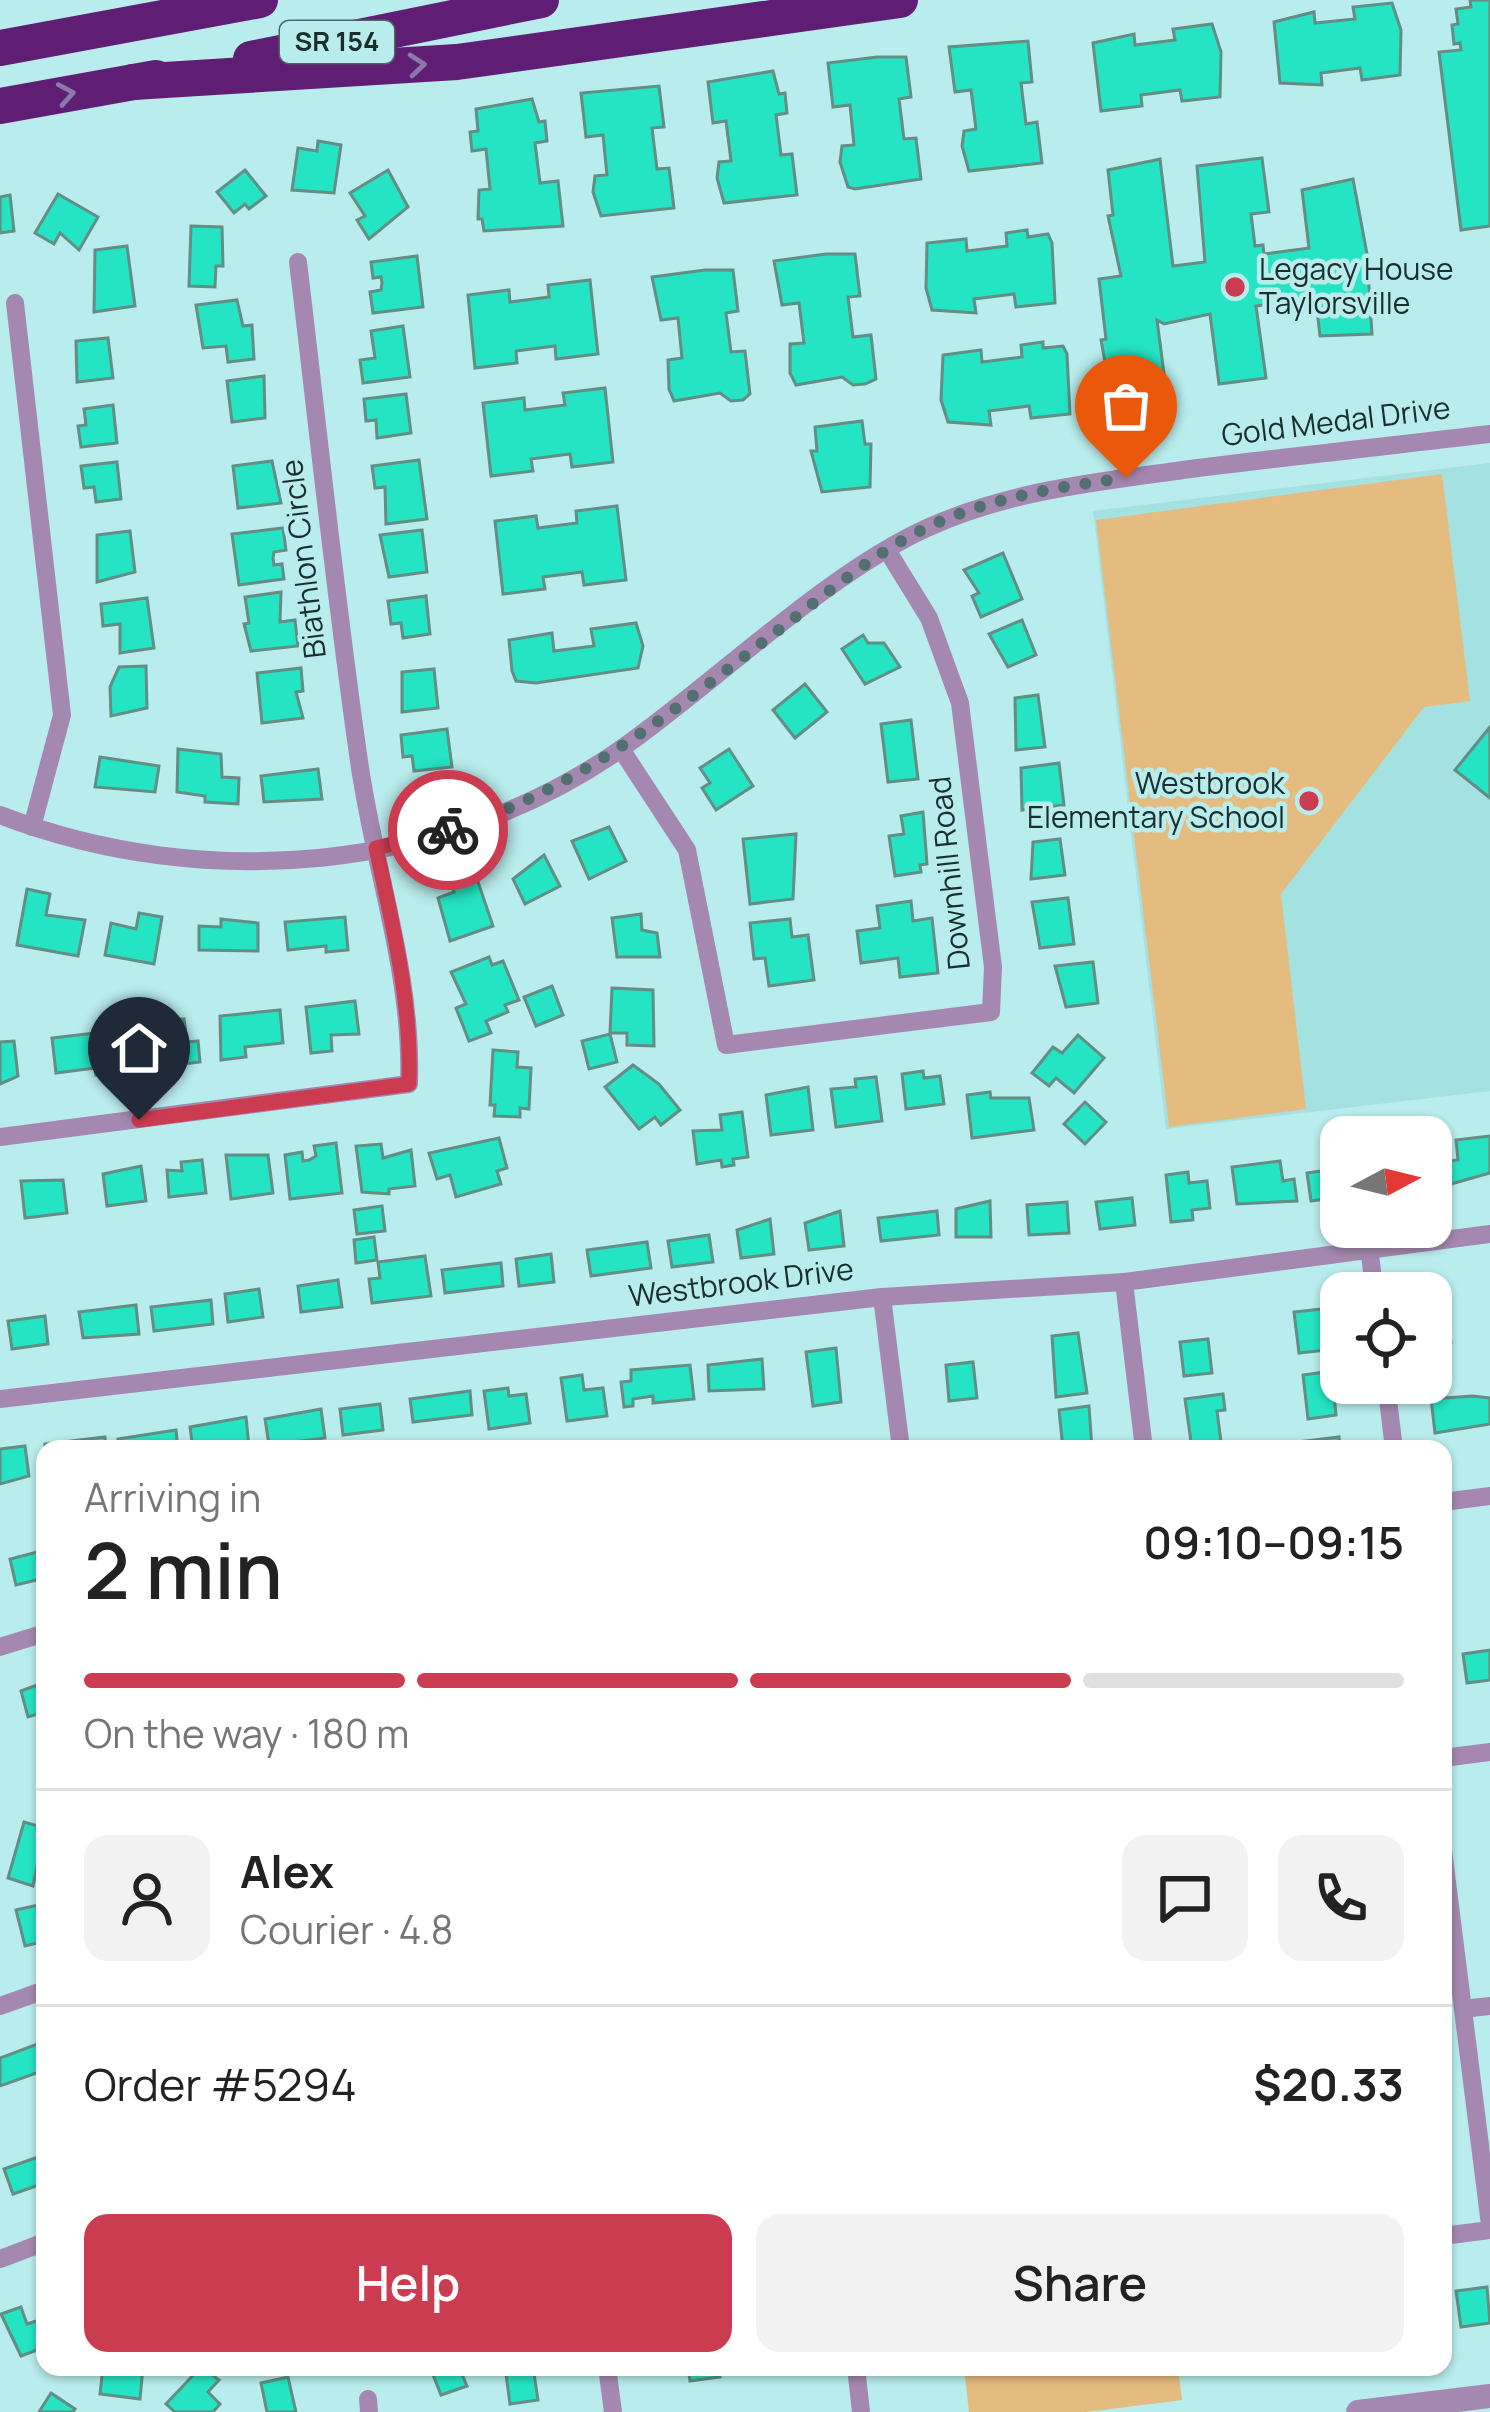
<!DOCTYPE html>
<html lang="en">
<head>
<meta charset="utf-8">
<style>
  body { margin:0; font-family:Manrope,sans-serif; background:#f2f2f2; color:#222; height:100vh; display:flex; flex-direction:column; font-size:45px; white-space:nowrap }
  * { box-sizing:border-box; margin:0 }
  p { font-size:39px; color:#767676 }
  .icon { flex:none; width:66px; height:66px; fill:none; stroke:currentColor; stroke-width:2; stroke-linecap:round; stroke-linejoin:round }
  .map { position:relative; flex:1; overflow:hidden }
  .details { position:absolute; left:36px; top:1440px; width:1416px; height:936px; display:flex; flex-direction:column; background:#fff; border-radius:24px; box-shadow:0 3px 9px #0004 }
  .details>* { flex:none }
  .needle { width:78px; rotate:83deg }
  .tools { position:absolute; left:1320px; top:1116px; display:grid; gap:24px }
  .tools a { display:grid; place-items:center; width:132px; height:132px; border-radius:24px; background:#fff; box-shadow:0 3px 9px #0004; font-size:60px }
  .pin { position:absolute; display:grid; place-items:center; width:102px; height:102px; color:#fff; margin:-123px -51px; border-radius:50% 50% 50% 0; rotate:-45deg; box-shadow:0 0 12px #0007 }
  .pin .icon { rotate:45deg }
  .courier { position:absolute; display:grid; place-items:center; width:120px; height:120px; margin:-60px; border:9px solid #cc3c51; border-radius:50%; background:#fff; color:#222; box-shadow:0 3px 15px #0007 }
  .overview em { font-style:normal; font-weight:600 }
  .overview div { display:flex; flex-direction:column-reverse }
  .overview { display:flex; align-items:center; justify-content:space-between; height:204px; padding:0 48px }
  h1 { font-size:78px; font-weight:600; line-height:90px }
  .bar { display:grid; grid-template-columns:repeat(4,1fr); gap:18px 12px; align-content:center; height:144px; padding:0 48px }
  .bar i { height:15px; border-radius:9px; background:#e0e0e0 }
  .bar .selected { background:#cc3c51 }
  .bar p { grid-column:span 4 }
  .line { display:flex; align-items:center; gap:30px; padding:0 48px; border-top:3px solid #e0e0e0 }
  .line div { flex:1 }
  .round { display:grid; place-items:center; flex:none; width:126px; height:126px; border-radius:24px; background:#f2f2f2 }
  .primary-button { display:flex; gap:24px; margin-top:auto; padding:24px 48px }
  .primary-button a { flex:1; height:138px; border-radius:24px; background:#cc3c51; color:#fff; font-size:48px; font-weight:600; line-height:138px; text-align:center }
  .primary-button a+a { background:#f2f2f2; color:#222 }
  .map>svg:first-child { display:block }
  .built { fill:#a4e1e1 }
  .green { fill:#e5bc80 }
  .building { fill:#25e4c3; stroke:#628e83; stroke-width:3 }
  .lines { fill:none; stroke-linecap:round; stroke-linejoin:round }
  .minor { stroke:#a588b0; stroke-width:18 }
  .tertiary { stroke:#a588b0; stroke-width:24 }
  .motorway { stroke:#5f1d74; stroke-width:36 }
  .oneway { stroke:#887aaa }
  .done { stroke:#527070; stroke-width:12; stroke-dasharray:0 21.6 }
  .route { stroke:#cc3c51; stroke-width:15 }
  .poi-dot { fill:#cc3c51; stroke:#b9ecec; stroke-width:4.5 }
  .labels { text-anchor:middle; stroke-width:9; stroke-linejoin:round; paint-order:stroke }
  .shield { fill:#b9ecec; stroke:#4a6767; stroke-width:3 }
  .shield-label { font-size:27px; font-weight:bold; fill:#1a2e2e }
  .poi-label { font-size:30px; fill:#1a2e2e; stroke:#b9ecec; text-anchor:start }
  .street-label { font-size:30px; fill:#1a2e2e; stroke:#b9ecec }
</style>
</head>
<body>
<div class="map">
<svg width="1490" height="2412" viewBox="0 0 1490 2412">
  <rect width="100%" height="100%" fill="#b9ecec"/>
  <polygon class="built" points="1490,463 1490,1091 1166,1129 1093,511"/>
  <g class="green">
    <polygon points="1442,474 1470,701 1424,707 1281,894 1306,1109 1169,1127 1096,520"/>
    <polygon points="964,2367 1178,2367 1182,2400 1086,2412 969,2412"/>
  </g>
  <g class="building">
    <polygon points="1470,0 1490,0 1490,226 1461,230 1439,52 1461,50 1460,43 1454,44 1452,25 1458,24 1456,9 1471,7"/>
    <polygon points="1392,3 1401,30 1400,75 1362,80 1360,68 1321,73 1322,85 1280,83 1274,22 1314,12 1315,23 1355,19 1353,7"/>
    <polygon points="1212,24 1221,52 1220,97 1182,101 1180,90 1141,95 1142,106 1101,111 1093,43 1134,34 1135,45 1175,40 1173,29"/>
    <polygon points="1028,41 1032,82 1021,83 1026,124 1037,122 1042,163 969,171 962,146 964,131 976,129 971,90 955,92 949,47"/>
    <polygon points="877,57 906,57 911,97 899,99 904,139 916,138 921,179 855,189 848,187 840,162 842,146 854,145 850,105 833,107 828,63"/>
    <polygon points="773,71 779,94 785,93 787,113 776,115 781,155 792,154 797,195 724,203 717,178 719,162 731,161 726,121 713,123 708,82"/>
    <polygon points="659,86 664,127 652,128 657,169 669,168 674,208 601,216 593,192 595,176 607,175 603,135 586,137 581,93"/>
    <polygon points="532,99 539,122 545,121 547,141 535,143 540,183 558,181 563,226 484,231 482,219 478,219 479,190 490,189 486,149 472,151 470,132 478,131 476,109"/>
    <polygon points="318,141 341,145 334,193 292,190 298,148 317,151"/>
    <polygon points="1262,158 1269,212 1251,214 1255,246 1263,245 1264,254 1309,248 1302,190 1353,179 1367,254 1372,334 1320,336 1316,301 1281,310 1280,303 1256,306 1266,378 1219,384 1210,314 1164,324 1157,320 1169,412 1116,423 1101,340 1106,339 1099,279 1121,276 1108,216 1113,215 1108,170 1160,159 1173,266 1205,262 1197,166"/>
    <polygon points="245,170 266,196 249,209 245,204 234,213 217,192"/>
    <polygon points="388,170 408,207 369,239 357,220 365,216 350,193"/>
    <polygon points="58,194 98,217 79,250 60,233 54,244 35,233"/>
    <polygon points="10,195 14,231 0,233 0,197"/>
    <polygon points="191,226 222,227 223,266 216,266 215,287 189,286"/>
    <polygon points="1027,230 1028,237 1048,234 1052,243 1055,303 1016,307 1014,294 974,299 976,313 932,310 926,288 927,243 966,239 967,251 1007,246 1006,233"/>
    <polygon points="127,246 135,306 94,312 95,250"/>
    <polygon points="826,254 855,254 860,296 848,297 853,337 871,335 876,379 865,384 853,385 842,377 796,385 790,373 790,344 804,343 799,303 782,305 774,261"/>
    <polygon points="417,256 423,307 373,313 370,292 381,290 382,283 381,277 373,278 371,262"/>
    <polygon points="705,270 733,270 738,311 726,313 731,352 745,351 750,394 743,400 731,401 720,393 674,401 669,389 668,360 682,358 678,318 661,320 652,277"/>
    <polygon points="590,280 598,354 556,359 555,346 516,351 517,363 475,368 468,295 509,290 510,302 549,297 548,285"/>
    <polygon points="237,300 243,326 252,325 254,359 228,362 226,346 203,348 196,305"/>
    <polygon points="403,326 410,377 363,383 360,360 375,358 371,331"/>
    <polygon points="108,338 113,378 77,382 76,341"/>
    <polygon points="1043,342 1043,348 1063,346 1067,354 1070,414 1031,418 1029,406 989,411 991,425 948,422 941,400 943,355 981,350 982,362 1022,357 1021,345"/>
    <polygon points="264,376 265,418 232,422 227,381"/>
    <polygon points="605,388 613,462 572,467 570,454 531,459 533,471 491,476 483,403 524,398 525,410 565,405 563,393"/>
    <polygon points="406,394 411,433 377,438 376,420 366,421 364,399"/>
    <polygon points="113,405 117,443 81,447 78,426 86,425 84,409"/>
    <polygon points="862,421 865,444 871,444 870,487 822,492 811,451 817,451 815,427"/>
    <polygon points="419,460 427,519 386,524 385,487 375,488 372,466"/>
    <polygon points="272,461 281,503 238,508 233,466"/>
    <polygon points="117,462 121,499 96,502 94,487 84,488 81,466"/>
    <polygon points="617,506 626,580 584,585 582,572 543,577 545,589 503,594 495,521 536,516 538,528 577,523 576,511"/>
    <polygon points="283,528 286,550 274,552 273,558 274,565 282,564 284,579 239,585 232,534"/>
    <polygon points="422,530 427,572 389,577 380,535"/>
    <polygon points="130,531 135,572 97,582 97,535"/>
    <polygon points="1003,553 1022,599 981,617 972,596 979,593 964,570"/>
    <polygon points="281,592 280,622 295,620 298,646 251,651 244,624 249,623 245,597"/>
    <polygon points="426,596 430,634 403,638 401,623 391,624 388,601"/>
    <polygon points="147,598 154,648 120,653 120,624 103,626 101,604"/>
    <polygon points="1022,620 1036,655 1008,667 989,634"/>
    <polygon points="636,623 643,646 638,668 536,683 516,681 512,671 509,640 552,633 554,651 594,646 591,629"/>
    <polygon points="863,635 868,643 884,643 900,667 865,684 842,649"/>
    <polygon points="146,666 147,708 111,716 110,687 119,667"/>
    <polygon points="301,668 303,691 296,692 303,718 262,723 257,673"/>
    <polygon points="434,669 438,708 402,712 402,672"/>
    <polygon points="805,684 827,712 795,738 773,710"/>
    <polygon points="1038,695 1045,747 1016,750 1015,698"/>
    <polygon points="911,720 918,779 888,782 881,724"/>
    <polygon points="1490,727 1490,798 1455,770"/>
    <polygon points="447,729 452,767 414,771 412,756 403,757 401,735"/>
    <polygon points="178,749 221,754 222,777 239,778 238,804 205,802 205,796 177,792"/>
    <polygon points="729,749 753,786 716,810 702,788 710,783 700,768"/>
    <polygon points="100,757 159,766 155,792 95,787"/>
    <polygon points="1059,763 1064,805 1022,810 1021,768"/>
    <polygon points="318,769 322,799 264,802 261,776"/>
    <polygon points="923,812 927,864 920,865 921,872 895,876 889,836 904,834 901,816"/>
    <polygon points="609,827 626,861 589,879 572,841"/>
    <polygon points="796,834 793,899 750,904 743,839"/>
    <polygon points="1060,839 1065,875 1031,879 1033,842"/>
    <polygon points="544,855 560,886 525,904 513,879"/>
    <polygon points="476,876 493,926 450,941 438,898 454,892 451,885"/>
    <polygon points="27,889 50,894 46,915 85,920 78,956 17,945"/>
    <polygon points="1068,898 1074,944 1040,948 1032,902"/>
    <polygon points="911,901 913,921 932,918 938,973 900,977 898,958 861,963 857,931 880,928 877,906"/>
    <polygon points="139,913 162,917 154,964 105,955 111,923 136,929"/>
    <polygon points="641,914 642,930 657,933 660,957 617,957 612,918"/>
    <polygon points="345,917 348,950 326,952 326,946 288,950 285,922"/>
    <polygon points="221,919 258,923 258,951 199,950 199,926 221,927"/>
    <polygon points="790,919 792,937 808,935 814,980 769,986 765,958 754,959 750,923"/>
    <polygon points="489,957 492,965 503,961 519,1000 505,1005 508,1012 486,1021 491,1033 469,1041 456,1008 466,1004 451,972"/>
    <polygon points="1093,962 1098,1003 1066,1007 1055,966"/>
    <polygon points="552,986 563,1015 536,1026 524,997"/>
    <polygon points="612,988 653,990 654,1046 627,1045 627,1033 610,1033"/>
    <polygon points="355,1001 359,1034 331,1035 332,1051 311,1053 306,1007"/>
    <polygon points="280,1010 283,1043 245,1047 246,1057 221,1060 220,1016"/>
    <polygon points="184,1019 187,1042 198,1041 200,1062 167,1066 166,1057 140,1060 136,1024"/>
    <polygon points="112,1031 117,1073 96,1075 95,1068 56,1073 52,1038"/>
    <polygon points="610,1034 617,1062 589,1069 582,1041"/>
    <polygon points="1078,1035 1104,1058 1074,1093 1056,1078 1049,1086 1032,1073 1053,1047 1062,1053"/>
    <polygon points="14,1041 18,1076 0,1084 0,1042"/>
    <polygon points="493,1050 518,1052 517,1067 531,1068 529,1109 520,1108 520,1117 494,1116 495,1105 490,1105"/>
    <polygon points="633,1065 659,1084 680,1110 661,1125 655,1117 639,1129 605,1087"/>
    <polygon points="923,1071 924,1078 940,1076 944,1104 906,1109 902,1074"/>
    <polygon points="876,1077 882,1121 836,1127 831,1089 856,1087 855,1079"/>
    <polygon points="808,1087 813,1130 771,1135 766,1095"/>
    <polygon points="990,1092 991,1098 1029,1098 1034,1130 972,1138 967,1095"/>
    <polygon points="1085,1102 1106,1122 1085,1144 1064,1124"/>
    <polygon points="742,1112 748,1157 733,1159 734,1165 722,1167 721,1160 697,1164 693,1131 722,1130 720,1115"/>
    <polygon points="1490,1136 1490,1173 1451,1184 1448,1161 1458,1160 1456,1140"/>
    <polygon points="499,1138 507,1168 497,1171 501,1184 456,1197 450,1175 437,1179 429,1153"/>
    <polygon points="336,1143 342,1193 290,1199 285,1155 302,1152 303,1161 309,1160 316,1156 314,1146"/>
    <polygon points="381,1144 383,1158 411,1150 415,1186 389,1189 389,1194 362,1192 356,1146"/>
    <polygon points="226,1155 268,1155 273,1193 231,1199"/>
    <polygon points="202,1160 206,1193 169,1197 167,1170 182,1171 181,1162"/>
    <polygon points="1280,1161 1283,1181 1294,1179 1297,1201 1237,1204 1232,1167"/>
    <polygon points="141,1166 146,1201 107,1206 103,1174"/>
    <polygon points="1341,1168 1341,1197 1311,1201 1307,1173"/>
    <polygon points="1188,1172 1189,1183 1207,1181 1210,1208 1192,1210 1193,1220 1171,1222 1166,1175"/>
    <polygon points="63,1180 67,1213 25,1218 21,1181"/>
    <polygon points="1132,1198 1135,1225 1100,1229 1096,1202"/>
    <polygon points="990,1201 991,1237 956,1237 956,1209"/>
    <polygon points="1067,1202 1069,1233 1029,1235 1027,1205"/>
    <polygon points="382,1206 385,1231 357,1234 354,1210"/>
    <polygon points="840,1211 844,1246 809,1250 805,1223"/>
    <polygon points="937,1211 939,1235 881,1241 878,1218"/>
    <polygon points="770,1219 774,1254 741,1258 737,1230"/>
    <polygon points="709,1235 713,1262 672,1267 668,1241"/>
    <polygon points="374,1237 377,1260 356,1263 354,1240"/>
    <polygon points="647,1242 651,1268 591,1276 587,1250"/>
    <polygon points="551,1254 554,1282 519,1286 516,1259"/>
    <polygon points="425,1256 431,1296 372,1303 369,1279 380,1278 378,1262"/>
    <polygon points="501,1263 503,1286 445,1293 442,1270"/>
    <polygon points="338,1280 342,1307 301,1312 298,1286"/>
    <polygon points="259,1289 263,1317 228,1322 225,1294"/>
    <polygon points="1445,1299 1451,1343 1431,1345 1431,1300"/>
    <polygon points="211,1300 213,1324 154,1331 151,1307"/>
    <polygon points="136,1305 139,1334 83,1338 79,1312"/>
    <polygon points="1322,1309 1327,1350 1299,1353 1294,1312"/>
    <polygon points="45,1316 48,1344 12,1349 8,1321"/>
    <polygon points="1078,1333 1087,1393 1056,1397 1052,1336"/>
    <polygon points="1208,1339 1212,1373 1184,1376 1180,1342"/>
    <polygon points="836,1348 841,1402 813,1406 806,1352"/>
    <polygon points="762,1359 764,1389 709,1391 708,1365"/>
    <polygon points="973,1362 977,1398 949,1401 946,1365"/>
    <polygon points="690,1365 694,1399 653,1403 653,1396 633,1399 633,1406 624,1407 621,1382 631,1381 631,1370"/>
    <polygon points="1332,1371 1336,1415 1308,1419 1303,1375"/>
    <polygon points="582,1375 584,1390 603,1388 607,1416 567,1421 561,1378"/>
    <polygon points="508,1388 509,1396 526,1394 530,1423 489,1429 484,1391"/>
    <polygon points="470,1391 472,1415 413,1422 410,1399"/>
    <polygon points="1223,1394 1225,1410 1217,1411 1222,1449 1192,1449 1185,1399"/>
    <polygon points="1473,1396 1490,1398 1490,1424 1435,1433 1431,1399"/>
    <polygon points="380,1404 383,1430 343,1435 340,1409"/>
    <polygon points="1089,1406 1092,1449 1063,1449 1059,1410"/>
    <polygon points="321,1409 325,1438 269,1445 265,1419"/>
    <polygon points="246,1417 249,1446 193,1449 190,1427"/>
    <polygon points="176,1430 178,1449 119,1449 118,1439"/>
    <polygon points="105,1437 106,1449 45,1449 45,1444"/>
    <polygon points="1339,1437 1340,1449 1298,1449 1297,1442"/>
    <polygon points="25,1446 29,1476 0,1484 0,1449"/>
    <polygon points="45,1550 45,1578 16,1585 10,1559"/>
    <polygon points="1490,1650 1490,1680 1467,1683 1463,1654"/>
    <polygon points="45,1682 45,1712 28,1717 21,1691"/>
    <polygon points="24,1822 45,1828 33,1886 8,1878"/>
    <polygon points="43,1904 45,1941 25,1946 16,1910"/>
    <polygon points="40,2043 45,2070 0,2086 0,2058"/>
    <polygon points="38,2157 45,2183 13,2194 4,2169"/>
    <polygon points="1487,2287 1490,2323 1461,2327 1456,2291"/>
    <polygon points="21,2307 27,2324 45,2318 45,2347 21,2356 1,2314"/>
    <polygon points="103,2367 143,2367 140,2399 100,2394"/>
    <polygon points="201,2367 219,2380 208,2392 220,2404 213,2412 175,2412 166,2404"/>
    <polygon points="430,2367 459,2367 467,2386 441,2395"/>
    <polygon points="505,2367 533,2367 538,2400 510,2404"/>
    <polygon points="688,2367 719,2367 720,2377 690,2381"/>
    <polygon points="288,2377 296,2412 267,2412 261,2383"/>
    <polygon points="51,2393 75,2409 73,2412 39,2412"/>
  </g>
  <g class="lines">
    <g class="minor">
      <polyline points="15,303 62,715 32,827"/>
      <polyline points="621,749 687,850 726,1045 991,1012 993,967 960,703 929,618 887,550"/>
      <path d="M 0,815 C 203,893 445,874 625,746 C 718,680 826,574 927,528 C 1008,491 1096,482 1183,470 C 1285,457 1388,446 1490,434"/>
      <path d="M 0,1137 L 409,1084 C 413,974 374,869 359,761 C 335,595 318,428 298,262"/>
      <polyline points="1369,1248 1375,1293"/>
      <polyline points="1124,1282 1144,1449"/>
      <polyline points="882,1297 901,1449"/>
      <polyline points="1386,1383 1394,1449"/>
      <polyline points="0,1399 882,1297 1124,1282 1490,1234"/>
      <polyline points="1443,1502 1490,1496"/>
      <polyline points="0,1647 45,1633"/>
      <polyline points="1443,1758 1490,1752"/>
      <polyline points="1443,1850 1490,2225"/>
      <polyline points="0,2006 45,1990"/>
      <polyline points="1463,2009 1490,2006"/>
      <polyline points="1443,2236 1490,2230"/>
      <polyline points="0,2259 45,2242"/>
      <polyline points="607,2367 613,2412"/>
      <polyline points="856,2367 861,2412"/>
      <polyline points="368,2399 369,2412"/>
    </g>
    <polyline class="tertiary" points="1358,2412 1490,2396"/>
    <g class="motorway">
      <polyline points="0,48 260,0"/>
      <polyline points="251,59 541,0"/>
      <polyline points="133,82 457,62 900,0"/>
      <polyline points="0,106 156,78"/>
    </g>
  </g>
  <defs><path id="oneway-chevron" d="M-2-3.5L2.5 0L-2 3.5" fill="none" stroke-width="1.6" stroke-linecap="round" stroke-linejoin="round" transform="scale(3)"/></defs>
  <g class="oneway">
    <use href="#oneway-chevron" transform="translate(417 65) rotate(-5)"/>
    <use href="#oneway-chevron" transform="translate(66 94) rotate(-10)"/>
  </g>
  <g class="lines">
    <path class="done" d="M 448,830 C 578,792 683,703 789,622 C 832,589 875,553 924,529 C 987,498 1057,487 1126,478"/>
    <path class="route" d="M 139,1120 L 409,1084 C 412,1004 393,926 376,848 L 448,830"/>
  </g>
  <g class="poi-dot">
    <circle cx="1235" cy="287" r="12"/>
    <circle cx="1309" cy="801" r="12"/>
  </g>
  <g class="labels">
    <rect class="shield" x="280" y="21" width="114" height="42" rx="9"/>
    <g class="shield-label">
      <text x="337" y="51">SR 154</text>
    </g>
    <g class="poi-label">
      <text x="1259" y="280">Legacy House<tspan x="1259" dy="34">Taylorsville</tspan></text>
      <text x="1285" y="794" text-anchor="end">Westbrook<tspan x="1285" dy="34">Elementary School</tspan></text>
    </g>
    <g class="street-label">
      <text transform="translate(1336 422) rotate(-7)" y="10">Gold Medal Drive</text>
      <text transform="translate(304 559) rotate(-97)" y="10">Biathlon Circle</text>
      <text transform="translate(950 873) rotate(-96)" y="10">Downhill Road</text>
      <text transform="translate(741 1283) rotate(-7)" y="10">Westbrook Drive</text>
    </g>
  </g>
</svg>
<div class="tools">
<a><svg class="needle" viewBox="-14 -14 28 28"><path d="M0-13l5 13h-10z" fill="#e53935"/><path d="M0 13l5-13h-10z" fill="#767676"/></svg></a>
<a><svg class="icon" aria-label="locate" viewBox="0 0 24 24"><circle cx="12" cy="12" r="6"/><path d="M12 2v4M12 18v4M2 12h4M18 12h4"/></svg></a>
</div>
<div class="pin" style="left:1126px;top:478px;background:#ea580c"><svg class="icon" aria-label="bag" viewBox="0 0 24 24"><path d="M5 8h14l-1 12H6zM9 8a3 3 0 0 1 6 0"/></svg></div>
<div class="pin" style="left:139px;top:1120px;background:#1f2937"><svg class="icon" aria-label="home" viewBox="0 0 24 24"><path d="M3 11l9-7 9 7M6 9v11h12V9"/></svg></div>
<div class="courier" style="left:448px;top:830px"><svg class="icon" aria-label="bike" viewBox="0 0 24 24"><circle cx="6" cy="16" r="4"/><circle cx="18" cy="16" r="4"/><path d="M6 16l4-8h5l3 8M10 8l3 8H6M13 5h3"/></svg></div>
<section class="details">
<div class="overview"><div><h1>2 min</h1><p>Arriving in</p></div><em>09:10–09:15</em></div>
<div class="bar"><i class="selected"></i><i class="selected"></i><i class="selected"></i><i></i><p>On the way · 180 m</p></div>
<div class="line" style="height:216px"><a class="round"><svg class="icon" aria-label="person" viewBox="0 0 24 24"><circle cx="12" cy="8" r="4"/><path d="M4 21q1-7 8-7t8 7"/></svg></a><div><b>Alex</b><p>Courier · 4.8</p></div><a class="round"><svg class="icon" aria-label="chat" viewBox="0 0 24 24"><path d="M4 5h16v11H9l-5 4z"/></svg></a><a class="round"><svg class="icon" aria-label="phone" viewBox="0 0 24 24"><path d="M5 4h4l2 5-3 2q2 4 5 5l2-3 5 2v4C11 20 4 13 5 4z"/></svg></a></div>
<div class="line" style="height:156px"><div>Order #5294</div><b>$20.33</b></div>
<div class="primary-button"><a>Help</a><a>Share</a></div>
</section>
</div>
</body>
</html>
